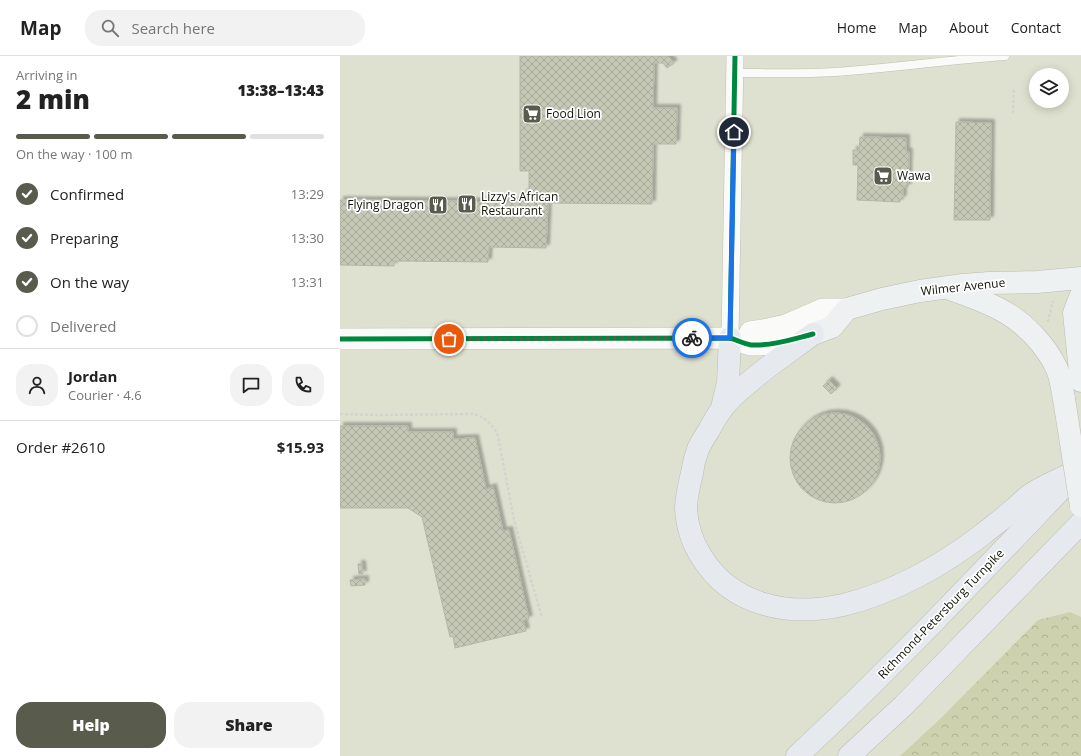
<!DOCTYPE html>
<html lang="en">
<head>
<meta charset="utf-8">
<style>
  body { margin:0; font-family:"Open Sans",sans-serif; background:#f2f2f2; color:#222; height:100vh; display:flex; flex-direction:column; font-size:15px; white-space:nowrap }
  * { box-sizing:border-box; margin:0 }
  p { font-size:13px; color:#767676 }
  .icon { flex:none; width:22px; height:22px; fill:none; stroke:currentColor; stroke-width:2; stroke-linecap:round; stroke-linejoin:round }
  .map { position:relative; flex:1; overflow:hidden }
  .side { display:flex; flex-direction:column; background:#fff; width:340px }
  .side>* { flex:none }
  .buttons { position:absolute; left:689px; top:12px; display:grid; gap:8px }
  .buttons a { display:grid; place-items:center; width:40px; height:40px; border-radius:50%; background:#fff; box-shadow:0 2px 10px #0003; font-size:20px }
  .pin { position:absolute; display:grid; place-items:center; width:34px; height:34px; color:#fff; margin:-17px; border:2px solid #fff; border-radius:50%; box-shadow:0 1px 4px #0007 }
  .courier { position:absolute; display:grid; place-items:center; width:40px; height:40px; margin:-20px; border:3px solid #1a73e8; border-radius:50%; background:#fff; color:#222; box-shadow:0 1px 5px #0007 }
  .summary em { font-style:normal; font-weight:800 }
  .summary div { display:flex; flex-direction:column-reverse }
  .summary { display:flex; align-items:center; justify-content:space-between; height:68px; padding:0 16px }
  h1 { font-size:26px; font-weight:800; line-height:30px }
  .bar { display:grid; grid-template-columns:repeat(4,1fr); gap:6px 4px; align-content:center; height:48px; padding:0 16px }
  .bar i { height:5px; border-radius:3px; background:#e0e0e0 }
  .bar .on { background:#595b4d }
  .bar p { grid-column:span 4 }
  .line { display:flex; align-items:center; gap:10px; padding:0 16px; border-top:1px solid #e0e0e0 }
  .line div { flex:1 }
  .round { display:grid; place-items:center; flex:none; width:42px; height:42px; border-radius:16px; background:#f2f2f2 }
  ol { padding:0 16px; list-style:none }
  li { display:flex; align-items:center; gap:12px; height:44px }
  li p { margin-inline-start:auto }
  li .icon { padding:4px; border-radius:50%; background:#595b4d; color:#fff; stroke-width:4 }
  li:last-child { color:#767676 }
  li i { width:22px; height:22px; border:2px solid #e0e0e0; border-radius:50% }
  .cta { display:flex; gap:8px; margin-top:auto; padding:8px 16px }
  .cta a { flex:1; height:46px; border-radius:16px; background:#595b4d; color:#fff; font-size:16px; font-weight:800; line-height:46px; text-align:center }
  .cta a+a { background:#f2f2f2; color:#222 }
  header { display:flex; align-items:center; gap:24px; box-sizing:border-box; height:56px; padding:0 20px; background:#fff; border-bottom:1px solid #e0e0e0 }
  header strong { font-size:19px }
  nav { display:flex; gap:22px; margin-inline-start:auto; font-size:14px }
  .search { width:280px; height:36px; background:#f2f2f2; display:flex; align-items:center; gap:10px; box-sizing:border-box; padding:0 14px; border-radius:16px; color:#767676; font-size:15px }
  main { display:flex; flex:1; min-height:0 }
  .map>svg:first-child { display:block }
  .forest { fill:url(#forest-crowns) }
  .building { fill:url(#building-cross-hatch); stroke:#b4b6a8; filter:url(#shadow) }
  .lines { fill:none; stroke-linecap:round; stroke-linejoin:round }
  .service-casing { stroke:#bdbfb2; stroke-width:9 }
  .minor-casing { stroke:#bdbfb2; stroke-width:18 }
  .tertiary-casing { stroke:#bdbfb2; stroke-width:22 }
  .primary-casing { stroke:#bbbcb4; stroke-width:23 }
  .motorway-casing { stroke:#bbbcb4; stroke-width:23 }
  .path { stroke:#d3d4ce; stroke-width:2.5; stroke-dasharray:3 2; stroke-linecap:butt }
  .service { stroke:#fafaf8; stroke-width:8 }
  .minor { stroke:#fafaf8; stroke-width:17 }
  .tertiary { stroke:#fafaf8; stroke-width:21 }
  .primary { stroke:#eef1f2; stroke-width:22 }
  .motorway { stroke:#e6eaee; stroke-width:22 }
  .primary-bridge-casing { stroke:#bbbcb4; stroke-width:23; stroke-linecap:butt }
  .primary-bridge { stroke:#eef1f2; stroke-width:22 }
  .cycleway-casing { stroke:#fff; stroke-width:8 }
  .cycleway { stroke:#00873e; stroke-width:5 }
  .done { stroke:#595b4d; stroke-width:4; stroke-dasharray:0 7.2 }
  .route { stroke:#1a73e8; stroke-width:5 }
  .labels { text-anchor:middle; stroke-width:3.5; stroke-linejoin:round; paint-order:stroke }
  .poi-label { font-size:12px; fill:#111307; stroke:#fff; text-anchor:start }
  .street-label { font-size:12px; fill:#111307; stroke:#fff }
</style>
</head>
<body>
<header>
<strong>Map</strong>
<div class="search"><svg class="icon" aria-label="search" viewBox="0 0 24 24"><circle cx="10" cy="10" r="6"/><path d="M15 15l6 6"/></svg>Search here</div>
<nav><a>Home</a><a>Map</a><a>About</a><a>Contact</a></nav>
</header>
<main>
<section class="side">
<div class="summary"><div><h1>2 min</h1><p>Arriving in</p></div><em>13:38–13:43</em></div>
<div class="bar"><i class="on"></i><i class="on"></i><i class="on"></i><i></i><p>On the way · 100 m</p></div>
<ol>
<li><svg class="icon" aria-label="check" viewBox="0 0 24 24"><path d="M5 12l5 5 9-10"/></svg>Confirmed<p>13:29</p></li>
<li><svg class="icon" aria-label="check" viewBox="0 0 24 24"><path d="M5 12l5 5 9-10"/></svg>Preparing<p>13:30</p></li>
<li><svg class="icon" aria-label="check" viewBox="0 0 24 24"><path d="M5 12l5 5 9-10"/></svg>On the way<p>13:31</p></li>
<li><i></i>Delivered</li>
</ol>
<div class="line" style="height:72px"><a class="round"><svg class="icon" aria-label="person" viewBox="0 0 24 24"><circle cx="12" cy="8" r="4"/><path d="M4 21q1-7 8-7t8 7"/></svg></a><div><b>Jordan</b><p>Courier · 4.6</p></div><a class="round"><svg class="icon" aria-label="chat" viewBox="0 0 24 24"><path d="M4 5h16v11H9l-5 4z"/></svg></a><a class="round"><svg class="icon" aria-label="phone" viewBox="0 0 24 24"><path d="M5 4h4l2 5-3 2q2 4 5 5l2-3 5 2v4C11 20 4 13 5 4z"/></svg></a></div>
<div class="line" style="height:52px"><div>Order #2610</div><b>$15.93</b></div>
<div class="cta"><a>Help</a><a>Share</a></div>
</section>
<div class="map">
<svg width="741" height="700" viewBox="0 0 741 700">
  <defs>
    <pattern id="forest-crowns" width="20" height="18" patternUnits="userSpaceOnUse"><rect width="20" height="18" fill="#cdd1ae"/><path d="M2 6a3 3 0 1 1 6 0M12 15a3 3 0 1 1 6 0" fill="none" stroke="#afb394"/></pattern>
    <pattern id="building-cross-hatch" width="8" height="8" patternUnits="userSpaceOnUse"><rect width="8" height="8" fill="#c5c8b5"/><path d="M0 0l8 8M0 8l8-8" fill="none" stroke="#a8ab9a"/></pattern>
    <filter id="shadow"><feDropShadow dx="3.5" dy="-3.5" stdDeviation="1" flood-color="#0004"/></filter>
  </defs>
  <rect width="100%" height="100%" fill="#dfe1d0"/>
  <polygon class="forest" points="730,556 741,561 741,700 560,700 601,662 698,564"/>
  <g class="building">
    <polygon points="180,0 328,0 334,7 327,12 323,7 314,7 313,52 337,52 336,88 313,88 312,148 208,147 206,192 149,191 148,206 54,205 54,210 0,209 0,144 175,146 189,133 189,115 180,115"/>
    <polygon points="616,66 651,67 650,164 614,164"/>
    <polygon points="520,81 566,82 566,95 569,96 568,131 563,131 563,143 560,143 560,146 517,144 518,109 513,109 513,94 519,94"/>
    <polygon points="489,324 497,332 491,338 483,330"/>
    <circle cx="495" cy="402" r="45"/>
    <polygon points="0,370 68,370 68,376 113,376 113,383 135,382 146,433 153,431 163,475 169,474 189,563 183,564 186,575 115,592 113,580 110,581 82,461 68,452 0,452"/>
    <polygon points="18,508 22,508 23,518 19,518"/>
    <polygon points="25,523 25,529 11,530 10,524"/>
  </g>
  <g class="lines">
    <defs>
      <path id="service" d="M 395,17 C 428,17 462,18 495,16 C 552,12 608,4 665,0"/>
      <polyline id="minor" points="390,282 395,0"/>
      <g id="tertiary">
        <polyline points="410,276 423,274 446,269 483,253 507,253"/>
        <path d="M 0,283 L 390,282 C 397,284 404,288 411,289 C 431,290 453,283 473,278"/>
      </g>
      <g id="primary">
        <path d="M 610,233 C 627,239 645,245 661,254 C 684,266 706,289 717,313 C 721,323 722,333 724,343"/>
        <polyline points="741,239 734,257 741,325"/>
        <polyline points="473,278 492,271 507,253 542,243 580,235 623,229 649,227 697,226 741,222"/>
      </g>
      <g id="motorway">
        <path d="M 473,278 C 453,293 432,307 413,323 C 402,332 390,341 382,353 C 377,359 373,367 369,374 C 365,380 361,387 358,393 C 355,401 353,409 352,417 C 349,429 346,441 346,453 C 347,469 352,486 361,500 C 391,550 449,561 503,549 C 553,537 603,509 643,478 C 653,470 664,462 674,453 C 680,448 686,441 693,437 C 708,428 725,421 741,413"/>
        <polyline points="382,352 388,326 390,282"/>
        <path d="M 457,700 C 552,612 641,517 730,424"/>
        <polyline points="509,700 563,650 741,467"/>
      </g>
    </defs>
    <use href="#service" class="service-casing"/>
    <use href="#minor" class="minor-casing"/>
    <use href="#tertiary" class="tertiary-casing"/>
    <use href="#primary" class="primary-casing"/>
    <use href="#motorway" class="motorway-casing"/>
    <g class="path">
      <polyline points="673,57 674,33"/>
      <polyline points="708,266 713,245"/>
      <path d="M 0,358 L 38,359 L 134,358 C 146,362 153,368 158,380 L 174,464 L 202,562"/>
    </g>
    <use href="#service" class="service"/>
    <use href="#minor" class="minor"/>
    <use href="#tertiary" class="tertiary"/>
    <use href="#primary" class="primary"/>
    <use href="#motorway" class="motorway"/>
    <defs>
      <polyline id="primary-bridge" points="724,343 741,450"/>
    </defs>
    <use href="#primary-bridge" class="primary-bridge-casing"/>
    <use href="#primary-bridge" class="primary-bridge"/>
    <defs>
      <g id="cycleway">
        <polyline points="390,282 395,0"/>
        <path d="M 0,283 L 390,282 C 397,284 404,288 411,289 C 432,290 453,283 473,278"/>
      </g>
    </defs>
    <use href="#cycleway" class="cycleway-casing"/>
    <use href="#cycleway" class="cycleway"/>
  </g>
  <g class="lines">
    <polyline class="done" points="109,283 352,282"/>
    <polyline class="route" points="352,282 390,282 394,76"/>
  </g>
  <defs>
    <symbol id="supermarket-square" viewBox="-11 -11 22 22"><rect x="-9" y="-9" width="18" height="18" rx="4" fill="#595b4d" stroke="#fff"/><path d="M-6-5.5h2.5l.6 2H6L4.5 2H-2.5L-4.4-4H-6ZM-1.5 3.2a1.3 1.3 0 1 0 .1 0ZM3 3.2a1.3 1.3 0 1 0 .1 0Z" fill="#fff"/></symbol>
    <symbol id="restaurant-square" viewBox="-11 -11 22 22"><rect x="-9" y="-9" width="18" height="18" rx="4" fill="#595b4d" stroke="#fff"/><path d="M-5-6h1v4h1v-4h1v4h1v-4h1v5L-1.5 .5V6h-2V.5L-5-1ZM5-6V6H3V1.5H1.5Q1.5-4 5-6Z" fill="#fff"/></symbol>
  </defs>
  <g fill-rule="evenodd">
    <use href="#supermarket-square" x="181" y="47" width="22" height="22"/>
    <use href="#supermarket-square" x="532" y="109" width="22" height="22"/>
    <use href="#restaurant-square" x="116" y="137" width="22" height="22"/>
    <use href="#restaurant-square" x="87" y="138" width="22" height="22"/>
  </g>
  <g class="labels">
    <g class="poi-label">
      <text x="206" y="62">Food Lion</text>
      <text x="557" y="124">Wawa</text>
      <text x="141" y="145">Lizzy's African<tspan x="141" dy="14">Restaurant</tspan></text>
      <text x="84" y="153" text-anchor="end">Flying Dragon</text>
    </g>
    <g class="street-label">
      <text transform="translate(623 231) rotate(-6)" y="4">Wilmer Avenue</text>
      <text transform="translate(601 558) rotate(-46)" y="4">Richmond-Petersburg Turnpike</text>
    </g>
  </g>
</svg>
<div class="buttons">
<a><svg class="icon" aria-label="layers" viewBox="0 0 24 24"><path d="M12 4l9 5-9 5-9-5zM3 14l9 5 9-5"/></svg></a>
</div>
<div class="pin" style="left:109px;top:283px;background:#ea580c"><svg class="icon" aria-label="bag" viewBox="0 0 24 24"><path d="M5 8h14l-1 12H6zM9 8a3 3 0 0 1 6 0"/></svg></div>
<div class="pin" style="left:394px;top:76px;background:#1f2937"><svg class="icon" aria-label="home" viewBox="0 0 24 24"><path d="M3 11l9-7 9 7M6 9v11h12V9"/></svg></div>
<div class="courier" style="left:352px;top:282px"><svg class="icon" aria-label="bike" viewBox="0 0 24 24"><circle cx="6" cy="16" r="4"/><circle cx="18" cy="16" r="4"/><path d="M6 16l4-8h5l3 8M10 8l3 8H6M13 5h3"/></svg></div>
</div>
</main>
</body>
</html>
